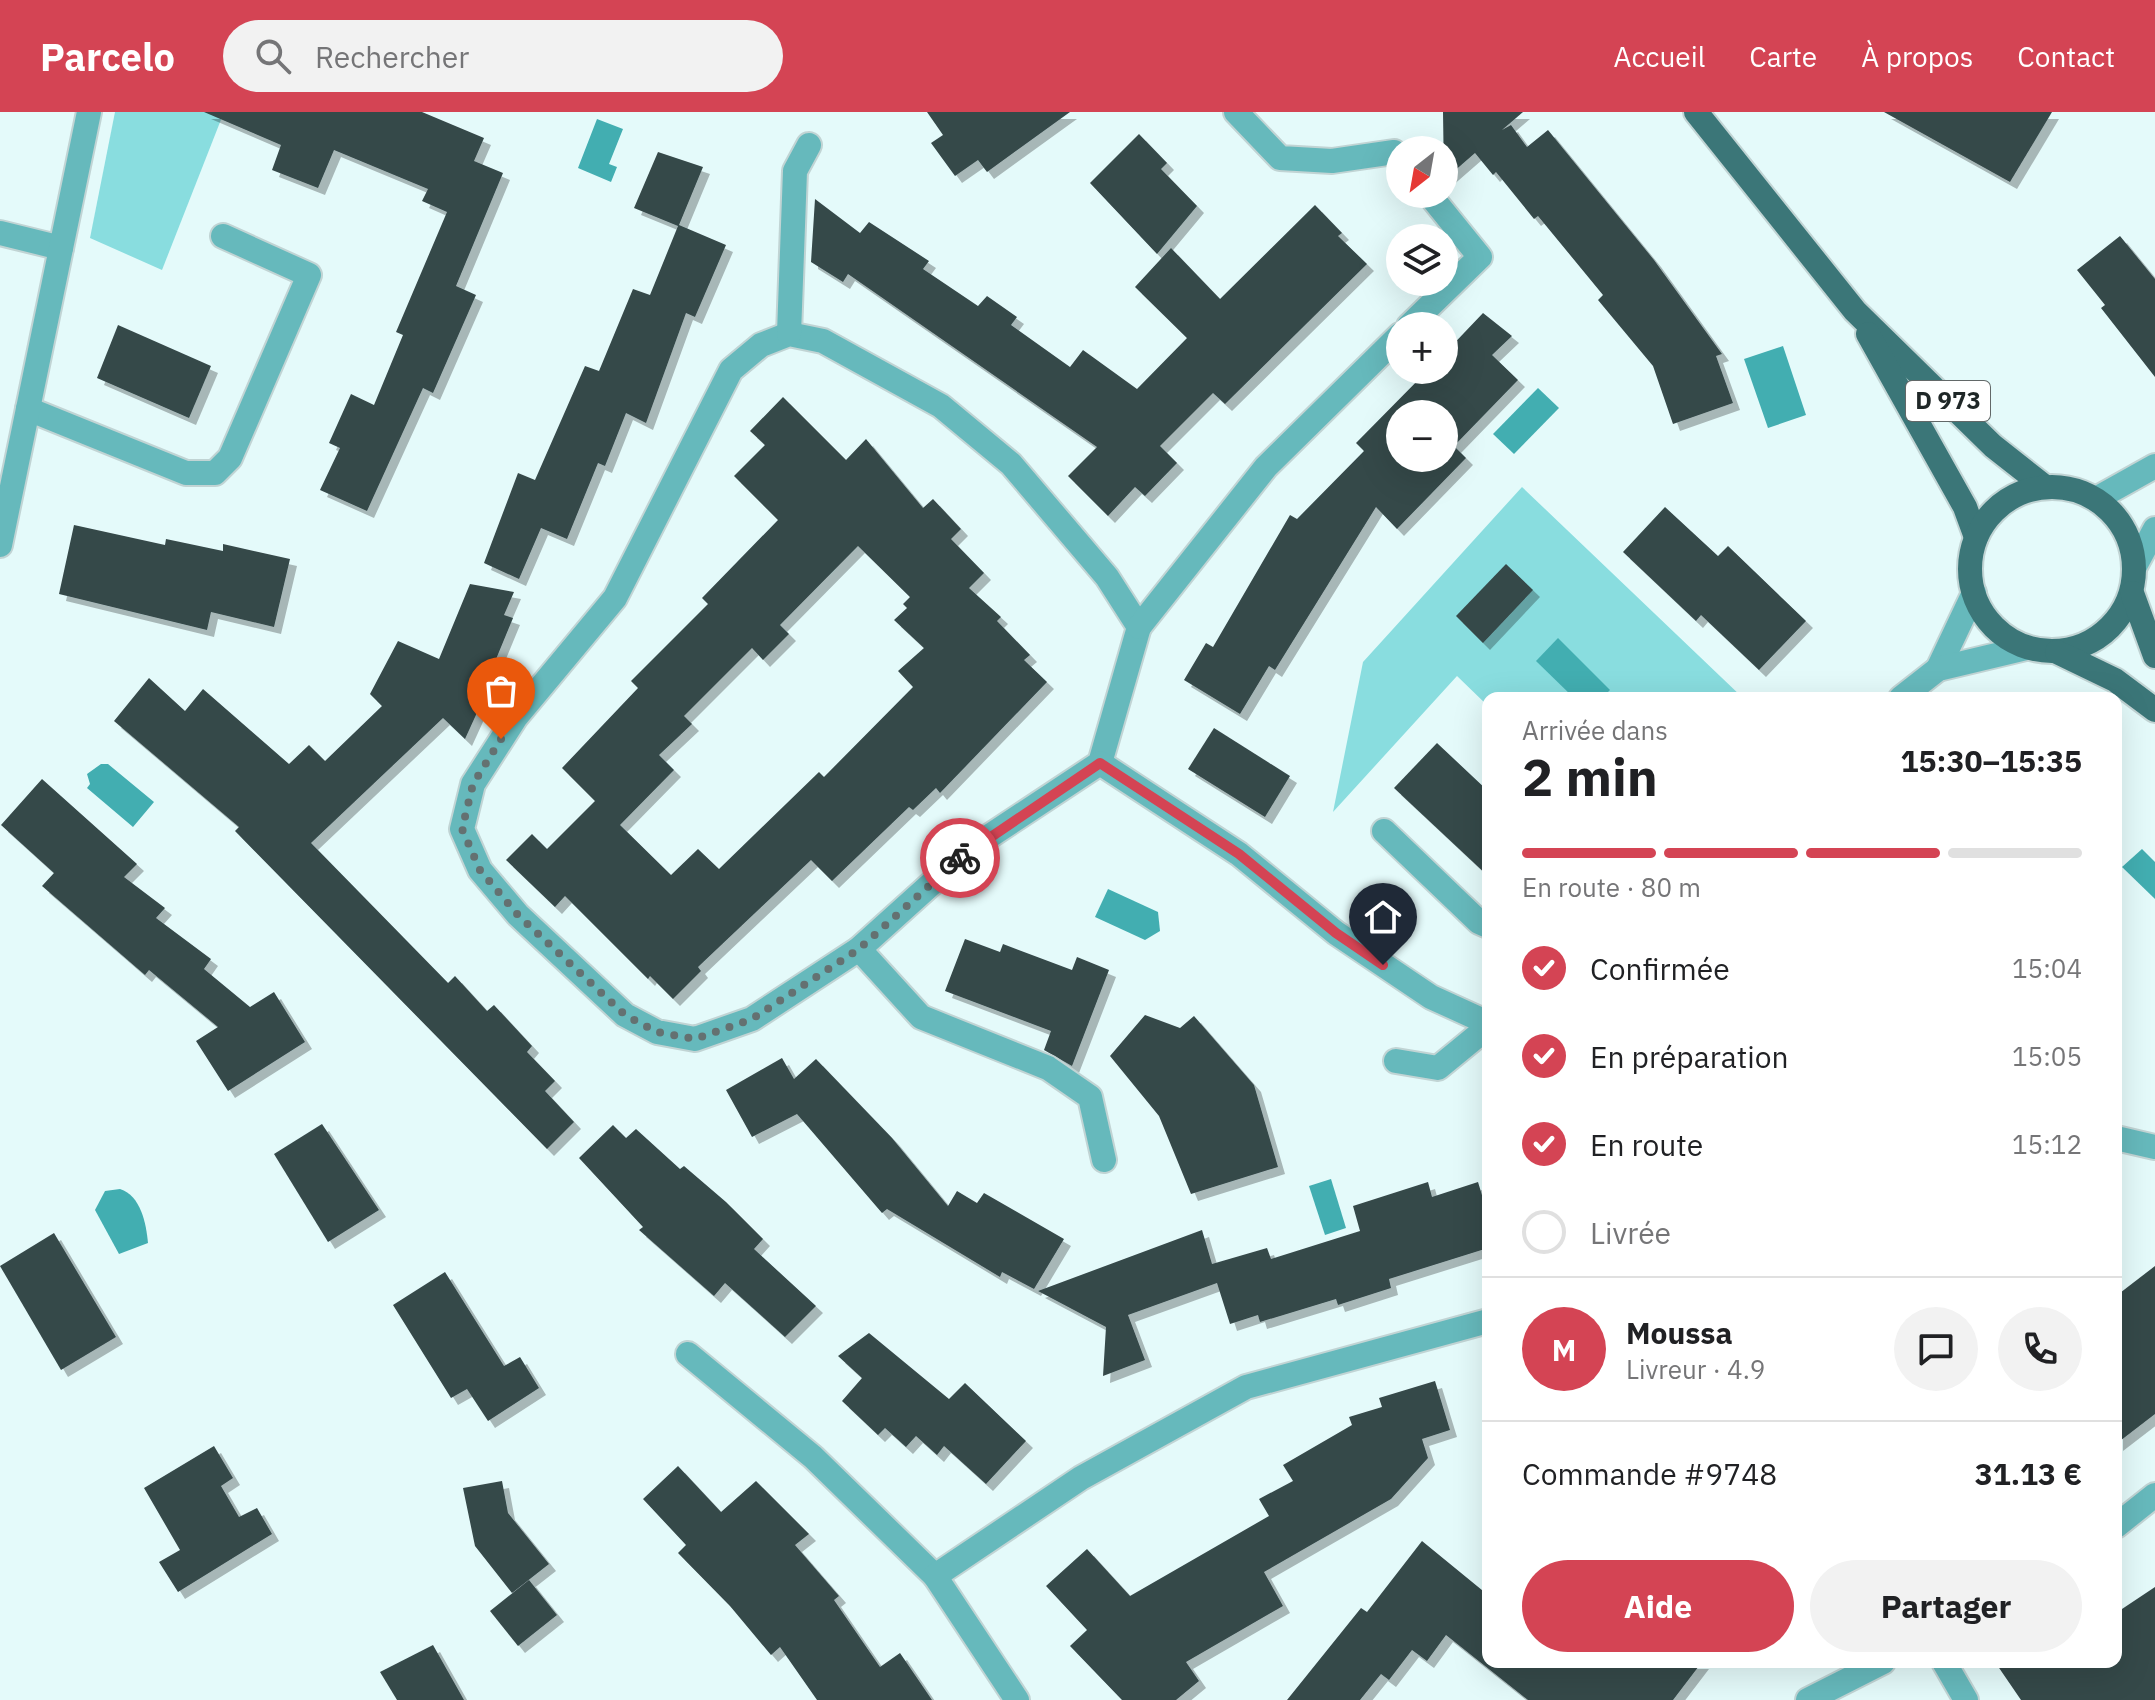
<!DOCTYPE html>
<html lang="fr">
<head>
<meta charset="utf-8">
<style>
  body { margin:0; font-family:"IBM Plex Sans",sans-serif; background:#f2f2f2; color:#202124; height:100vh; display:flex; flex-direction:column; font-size:30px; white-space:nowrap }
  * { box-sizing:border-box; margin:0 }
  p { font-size:26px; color:#757577 }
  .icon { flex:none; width:44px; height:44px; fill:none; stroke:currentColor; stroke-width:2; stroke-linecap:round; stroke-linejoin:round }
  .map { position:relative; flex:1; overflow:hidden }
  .details { position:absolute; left:1482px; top:580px; width:640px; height:976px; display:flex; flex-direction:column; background:#fff; border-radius:16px; box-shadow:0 8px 32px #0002 }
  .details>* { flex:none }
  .needle { width:52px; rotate:211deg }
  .fabs { position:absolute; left:1386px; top:24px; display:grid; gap:16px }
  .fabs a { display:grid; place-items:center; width:72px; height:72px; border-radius:50%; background:#fff; box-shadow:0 8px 32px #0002; font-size:40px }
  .pin { position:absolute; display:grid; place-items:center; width:68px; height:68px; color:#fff; margin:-82px -34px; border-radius:50% 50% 50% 0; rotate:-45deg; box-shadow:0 0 8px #0007 }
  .pin .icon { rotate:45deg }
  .courier { position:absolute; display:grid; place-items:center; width:80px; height:80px; margin:-40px; border:6px solid #d44454; border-radius:50%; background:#fff; color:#222; box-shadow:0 2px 10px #0007 }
  .headline em { font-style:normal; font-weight:800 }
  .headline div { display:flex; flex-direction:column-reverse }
  .headline { display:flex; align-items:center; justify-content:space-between; height:136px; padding:0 40px }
  h1 { font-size:52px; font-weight:800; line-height:60px }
  .bar { display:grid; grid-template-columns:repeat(4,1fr); gap:12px 8px; align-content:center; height:96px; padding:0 40px }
  .bar i { height:10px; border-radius:6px; background:#e0e0e0 }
  .bar .active { background:#d44454 }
  .bar p { grid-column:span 4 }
  .line { display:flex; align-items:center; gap:20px; padding:0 40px; border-top:2px solid #e0e0e0 }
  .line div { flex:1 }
  .round { display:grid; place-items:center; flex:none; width:84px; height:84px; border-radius:42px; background:#f2f2f2 }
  ol { padding:0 40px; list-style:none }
  li { display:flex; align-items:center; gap:24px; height:88px }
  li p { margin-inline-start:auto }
  li .icon { padding:8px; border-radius:50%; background:#d44454; color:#fff; stroke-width:4 }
  li:last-child { color:#757577 }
  li i { width:44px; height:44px; border:4px solid #e0e0e0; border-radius:50% }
  .button { display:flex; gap:16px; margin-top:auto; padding:16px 40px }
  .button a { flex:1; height:92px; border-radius:48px; background:#d44454; color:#fff; font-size:32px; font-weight:800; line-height:92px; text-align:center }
  .button a+a { background:#f2f2f2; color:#202124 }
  header { display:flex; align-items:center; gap:48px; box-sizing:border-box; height:112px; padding:0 40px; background:#d44454; color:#fff }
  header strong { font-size:38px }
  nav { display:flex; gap:44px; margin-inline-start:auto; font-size:28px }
  .search { width:560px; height:72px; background:#f2f2f2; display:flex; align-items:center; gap:20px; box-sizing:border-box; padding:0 28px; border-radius:44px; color:#757577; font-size:30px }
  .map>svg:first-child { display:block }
  .green { fill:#89dddf }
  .water { fill:#42aeb1 }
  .building { fill:#364849; fill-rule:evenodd; filter:url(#shadow) }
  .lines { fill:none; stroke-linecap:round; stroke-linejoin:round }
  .service-casing { stroke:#c1d4d4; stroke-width:28 }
  .minor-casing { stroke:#c1d4d4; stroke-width:28 }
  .primary-casing { stroke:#c1d4d4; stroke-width:28 }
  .service { stroke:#66b9bc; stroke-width:24 }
  .minor { stroke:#66b9bc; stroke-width:24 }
  .primary { stroke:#3b7678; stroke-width:24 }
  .done { stroke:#647171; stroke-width:8; stroke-dasharray:0 14.4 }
  .route { stroke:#d44454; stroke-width:10 }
  .labels { text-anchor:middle; stroke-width:8; stroke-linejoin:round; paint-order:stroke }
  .shield { fill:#fff; stroke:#626868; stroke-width:2 }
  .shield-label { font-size:24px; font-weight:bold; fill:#1f2727 }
</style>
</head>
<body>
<header>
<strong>Parcelo</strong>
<div class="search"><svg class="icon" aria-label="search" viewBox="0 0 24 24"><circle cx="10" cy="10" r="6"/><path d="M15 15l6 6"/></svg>Rechercher</div>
<nav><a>Accueil</a><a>Carte</a><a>À propos</a><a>Contact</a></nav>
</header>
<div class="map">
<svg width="2155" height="1588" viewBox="0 0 2155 1588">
  <defs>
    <filter id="shadow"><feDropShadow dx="7" dy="7" stdDeviation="0" flood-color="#0004"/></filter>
  </defs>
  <rect width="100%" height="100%" fill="#e4fafa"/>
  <g class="green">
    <polygon points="115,0 224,0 162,158 90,126"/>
    <polygon points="1522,375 1743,586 1488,586 1488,594 1457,564 1333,700 1363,550"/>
  </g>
  <g class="water">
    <polygon points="597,7 623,17 609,52 617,55 611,70 578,56"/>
    <polygon points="1783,234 1806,303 1768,316 1744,247"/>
    <polygon points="1538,276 1559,296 1514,342 1493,322"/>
    <polygon points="1558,526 1610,578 1602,586 1574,586 1536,549"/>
    <polygon points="101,652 108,652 154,690 133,715 87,676 90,672 87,662"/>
    <polygon points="2142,737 2155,750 2155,787 2122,755"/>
    <polygon points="1108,777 1158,800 1160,819 1145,828 1095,805"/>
    <polygon points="1331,1067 1346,1116 1325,1123 1309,1074"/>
    <path d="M 120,1077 C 141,1084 146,1111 148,1131 L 119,1142 L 95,1098 L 105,1079 Z"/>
  </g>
  <g class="building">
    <polygon points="204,0 422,0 484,26 474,49 503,61 456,174 476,183 433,281 423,276 367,399 320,378 340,336 329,331 351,282 374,293 403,223 396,220 447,100 422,89 428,77 334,38 318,76 272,58 281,33"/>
    <polygon points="927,0 1070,0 987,60 978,48 955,64 931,31 943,23"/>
    <polygon points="1443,0 1523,0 1502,18 1511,13 1527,35 1548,18 1654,148 1722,242 1716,244 1733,291 1673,312 1653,254 1598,188 1603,183 1538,104 1534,107 1496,60 1493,63 1475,41 1444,68"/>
    <polygon points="1884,0 2052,0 2010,70"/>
    <polygon points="1139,22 1167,51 1161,57 1197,94 1157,142 1090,71"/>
    <polygon points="658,40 703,55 679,113 726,133 695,205 686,201 646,311 626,301 605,354 598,351 567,427 541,416 519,467 484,451 518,361 535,368 585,254 599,259 633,177 650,183 678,114 634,96"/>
    <polygon points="815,87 860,121 869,110 929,149 923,157 978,194 987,184 1017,205 1011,213 1070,255 1083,238 1137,277 1187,226 1135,175 1171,136 1220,187 1315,93 1342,121 1338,124 1367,152 1225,292 1213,281 1160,334 1177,351 1145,384 1135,375 1108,404 1068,364 1097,335 848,162 843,170 811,150"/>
    <polygon points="2120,124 2155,167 2155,265 2101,196 2105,193 2077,158"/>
    <path d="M 1483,201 L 1512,224 L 1492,243 L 1518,268 L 1454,334 L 1466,346 L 1397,417 L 1376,395 L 1275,558 L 1269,554 L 1240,602 L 1184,568 L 1206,531 L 1213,535 L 1290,403 L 1297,407 L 1364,339 L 1356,331 L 1428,258 L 1444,258 L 1444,242 ZM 1400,302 L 1444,302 L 1444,346 L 1400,346 Z"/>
    <polygon points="118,213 211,254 189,306 97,266"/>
    <path d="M 783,285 L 846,348 L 866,327 L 923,396 L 933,387 L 961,417 L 951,427 L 984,461 L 969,476 L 1001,505 L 997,509 L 1030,543 L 1024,548 L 1047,570 L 940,681 L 936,676 L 913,698 L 909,695 L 832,769 L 811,748 L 698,855 L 701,859 L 673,887 L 650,864 L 648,867 L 565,784 L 555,795 L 506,748 L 532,722 L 547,737 L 595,689 L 562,656 L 638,576 L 631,569 L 708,492 L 702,486 L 778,408 L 734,364 L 765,333 L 750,319 ZM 858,434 L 910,485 L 903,492 L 907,496 L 894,508 L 924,536 L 898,559 L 913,575 L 824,665 L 819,660 L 719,757 L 698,737 L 671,763 L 620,713 L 674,658 L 659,643 L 692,612 L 684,604 L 752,536 L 763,548 L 789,522 L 780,513 Z"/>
    <polygon points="1665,395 1718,444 1728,434 1806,509 1759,558 1701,503 1696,509 1623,440"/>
    <polygon points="74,413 165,433 166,427 223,439 223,432 290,447 274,515 211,500 207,518 59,482"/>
    <polygon points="1506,452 1533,478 1483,531 1456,504"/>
    <polygon points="470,472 514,480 504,503 513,506 487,569 491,570 465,627 443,606 311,731 448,871 455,864 487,899 494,893 532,934 527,940 555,969 545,979 574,1010 547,1037 235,719 239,715 114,609 149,566 185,599 203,577 289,652 309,633 325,649 382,594 370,582 398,529 439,547"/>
    <polygon points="1214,616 1290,664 1265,705 1188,657"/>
    <polygon points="1437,631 1488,679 1488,764 1394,676"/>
    <polygon points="42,667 137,752 124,765 165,796 156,806 211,847 204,857 250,895 274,880 305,930 228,979 196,929 218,915 149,858 145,863 42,774 54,761 1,713"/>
    <polygon points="965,827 1000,840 1003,832 1072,858 1077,845 1109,858 1072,954 1044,938 1051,919 945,879"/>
    <polygon points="1145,903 1180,916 1194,904 1254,973 1278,1055 1191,1082 1159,1004 1110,944"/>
    <polygon points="782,946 794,967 816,947 892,1026 948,1094 957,1079 977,1091 984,1081 1064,1127 1034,1177 1002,1160 1000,1165 887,1097 882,1101 797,1002 752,1025 726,978"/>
    <polygon points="322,1012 379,1098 328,1130 274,1042"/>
    <polygon points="613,1013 626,1026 636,1017 680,1057 684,1054 726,1090 763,1127 754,1137 816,1194 785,1225 725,1171 714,1184 639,1118 643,1115 579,1046"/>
    <polygon points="1428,1070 1432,1085 1478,1070 1488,1103 1488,1136 1389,1167 1391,1176 1338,1193 1336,1187 1260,1210 1258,1203 1230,1212 1217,1171 1128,1203 1145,1248 1103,1264 1106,1215 1038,1179 1202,1118 1212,1152 1267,1136 1271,1147 1360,1119 1353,1094"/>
    <polygon points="54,1121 116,1225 61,1258 0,1154"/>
    <polygon points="2155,1154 2155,1302 2116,1332 2116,1184"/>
    <polygon points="445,1160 504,1254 520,1245 539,1276 488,1309 467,1277 451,1286 393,1193"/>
    <polygon points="869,1221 949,1287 965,1271 1026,1329 986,1372 944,1334 937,1343 916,1324 906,1335 885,1316 878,1323 842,1289 862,1266 838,1244"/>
    <polygon points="1435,1269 1450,1318 1422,1327 1428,1346 1391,1387 1264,1460 1283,1494 1186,1550 1199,1569 1176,1588 1122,1588 1070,1534 1087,1518 1046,1474 1087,1437 1130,1484 1269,1404 1259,1387 1293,1369 1283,1353 1352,1313 1349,1305 1382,1295 1379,1286"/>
    <polygon points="214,1334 233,1366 221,1374 239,1405 257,1396 272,1422 178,1480 159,1450 180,1438 144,1376"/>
    <polygon points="678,1354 721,1400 756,1369 809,1422 795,1433 839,1484 834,1488 880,1555 900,1541 932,1588 817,1588 780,1535 771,1543 730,1494 678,1441 686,1433 643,1387"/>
    <polygon points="502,1369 508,1401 549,1452 512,1481 475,1434 463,1376"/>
    <polygon points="1422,1429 1488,1483 1488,1550 1702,1550 1673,1588 1528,1588 1446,1523 1427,1549 1412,1538 1389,1568 1381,1562 1360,1588 1287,1588 1361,1496 1367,1500"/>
    <polygon points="529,1468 557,1503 518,1534 490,1499"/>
    <polygon points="2155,1475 2155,1588 2021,1588 1995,1550 2116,1550 2116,1501"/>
    <polygon points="433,1533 464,1588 397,1588 380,1560"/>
  </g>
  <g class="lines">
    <defs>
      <g id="service">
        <polyline points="1384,719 1479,810 1488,814"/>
        <polyline points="1396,949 1438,956 1488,915"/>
      </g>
      <g id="minor">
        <polyline points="1236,0 1280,46 1332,49 1394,40 1400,47"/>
        <polyline points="0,121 61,136"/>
        <polyline points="1409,214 1480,145 1429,82"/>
        <polygon points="789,222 823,229 941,294 1011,352 1107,465 1139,515 1100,651 970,737 859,837 752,907 695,927 657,920 625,903 518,803 480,758 462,717 473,672 516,605 615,486 731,258 761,233"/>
        <polyline points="789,222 795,59 809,33"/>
        <polyline points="28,297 186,361 215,361 230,346 309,163 223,124"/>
        <polyline points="2096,387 2155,354"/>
        <polyline points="0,433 89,0"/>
        <polyline points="2135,454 2155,417"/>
        <polyline points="1139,515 1266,355 1400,223"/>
        <polyline points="1938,557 1974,481"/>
        <polyline points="1901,586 1938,557 2026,536"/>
        <polyline points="1100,651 1239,742 1336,821 1431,885 1488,911"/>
        <polyline points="859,837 921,905 1048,956 1090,985 1104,1048"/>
        <polyline points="2116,1026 2155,1035"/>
        <polyline points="688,1242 813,1345 935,1464"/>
        <polyline points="2116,1414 2155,1383"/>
        <polyline points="1944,1550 1966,1588"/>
        <polyline points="1017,1588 935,1464 1081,1366 1246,1275 1488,1209"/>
        <polyline points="1808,1588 1883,1550"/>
      </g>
      <g id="primary">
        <polyline points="1696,0 1855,199 1993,334 2045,375"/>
        <polyline points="1868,222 1965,395 1976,425"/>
        <circle cx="2052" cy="457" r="82"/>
        <polyline points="2132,481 2155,544"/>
        <polyline points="2057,540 2115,568 2155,598"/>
      </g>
    </defs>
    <use href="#service" class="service-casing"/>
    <use href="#minor" class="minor-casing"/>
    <use href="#primary" class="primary-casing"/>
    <use href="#service" class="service"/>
    <use href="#minor" class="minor"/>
    <use href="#primary" class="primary"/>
  </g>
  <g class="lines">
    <polyline class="done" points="501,627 473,672 462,717 480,758 518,803 625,903 657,920 695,927 752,907 859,837 960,746"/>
    <polyline class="route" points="960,746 1100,651 1239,742 1336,821 1383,853"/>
  </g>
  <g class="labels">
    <rect class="shield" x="1906" y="269" width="84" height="40" rx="6"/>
    <g class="shield-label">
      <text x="1948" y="297">D 973</text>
    </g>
  </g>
</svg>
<div class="fabs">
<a><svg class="needle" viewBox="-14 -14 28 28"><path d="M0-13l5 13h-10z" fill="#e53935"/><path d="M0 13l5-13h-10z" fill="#757577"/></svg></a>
<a><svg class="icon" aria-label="layers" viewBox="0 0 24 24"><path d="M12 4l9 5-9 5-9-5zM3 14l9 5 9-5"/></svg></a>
<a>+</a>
<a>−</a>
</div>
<div class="pin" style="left:501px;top:627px;background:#ea580c"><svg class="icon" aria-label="bag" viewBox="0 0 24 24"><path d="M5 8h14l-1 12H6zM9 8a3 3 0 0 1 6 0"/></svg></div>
<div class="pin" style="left:1383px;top:853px;background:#1f2937"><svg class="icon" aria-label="home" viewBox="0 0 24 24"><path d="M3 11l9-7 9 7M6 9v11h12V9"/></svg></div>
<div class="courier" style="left:960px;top:746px"><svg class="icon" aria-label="bike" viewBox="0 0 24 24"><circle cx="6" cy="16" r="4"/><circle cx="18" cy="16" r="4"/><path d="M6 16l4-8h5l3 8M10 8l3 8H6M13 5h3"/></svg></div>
<section class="details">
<div class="headline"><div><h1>2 min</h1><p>Arrivée dans</p></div><em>15:30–15:35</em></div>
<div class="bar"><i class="active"></i><i class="active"></i><i class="active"></i><i></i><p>En route · 80 m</p></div>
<ol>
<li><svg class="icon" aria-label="check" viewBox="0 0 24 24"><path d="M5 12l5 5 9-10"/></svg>Confirmée<p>15:04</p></li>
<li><svg class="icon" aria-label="check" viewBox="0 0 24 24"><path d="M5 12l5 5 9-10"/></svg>En préparation<p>15:05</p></li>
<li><svg class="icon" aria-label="check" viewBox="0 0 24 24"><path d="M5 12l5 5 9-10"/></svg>En route<p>15:12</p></li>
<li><i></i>Livrée</li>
</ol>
<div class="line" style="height:144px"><b class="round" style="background:#d44454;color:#fff">M</b><div><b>Moussa</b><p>Livreur · 4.9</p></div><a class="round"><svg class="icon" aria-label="chat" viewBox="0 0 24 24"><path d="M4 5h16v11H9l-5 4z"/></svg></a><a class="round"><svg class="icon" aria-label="phone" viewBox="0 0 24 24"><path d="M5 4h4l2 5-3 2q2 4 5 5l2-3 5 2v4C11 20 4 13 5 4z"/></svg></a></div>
<div class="line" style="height:104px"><div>Commande #9748</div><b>31.13 €</b></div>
<div class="button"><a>Aide</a><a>Partager</a></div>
</section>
</div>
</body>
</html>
